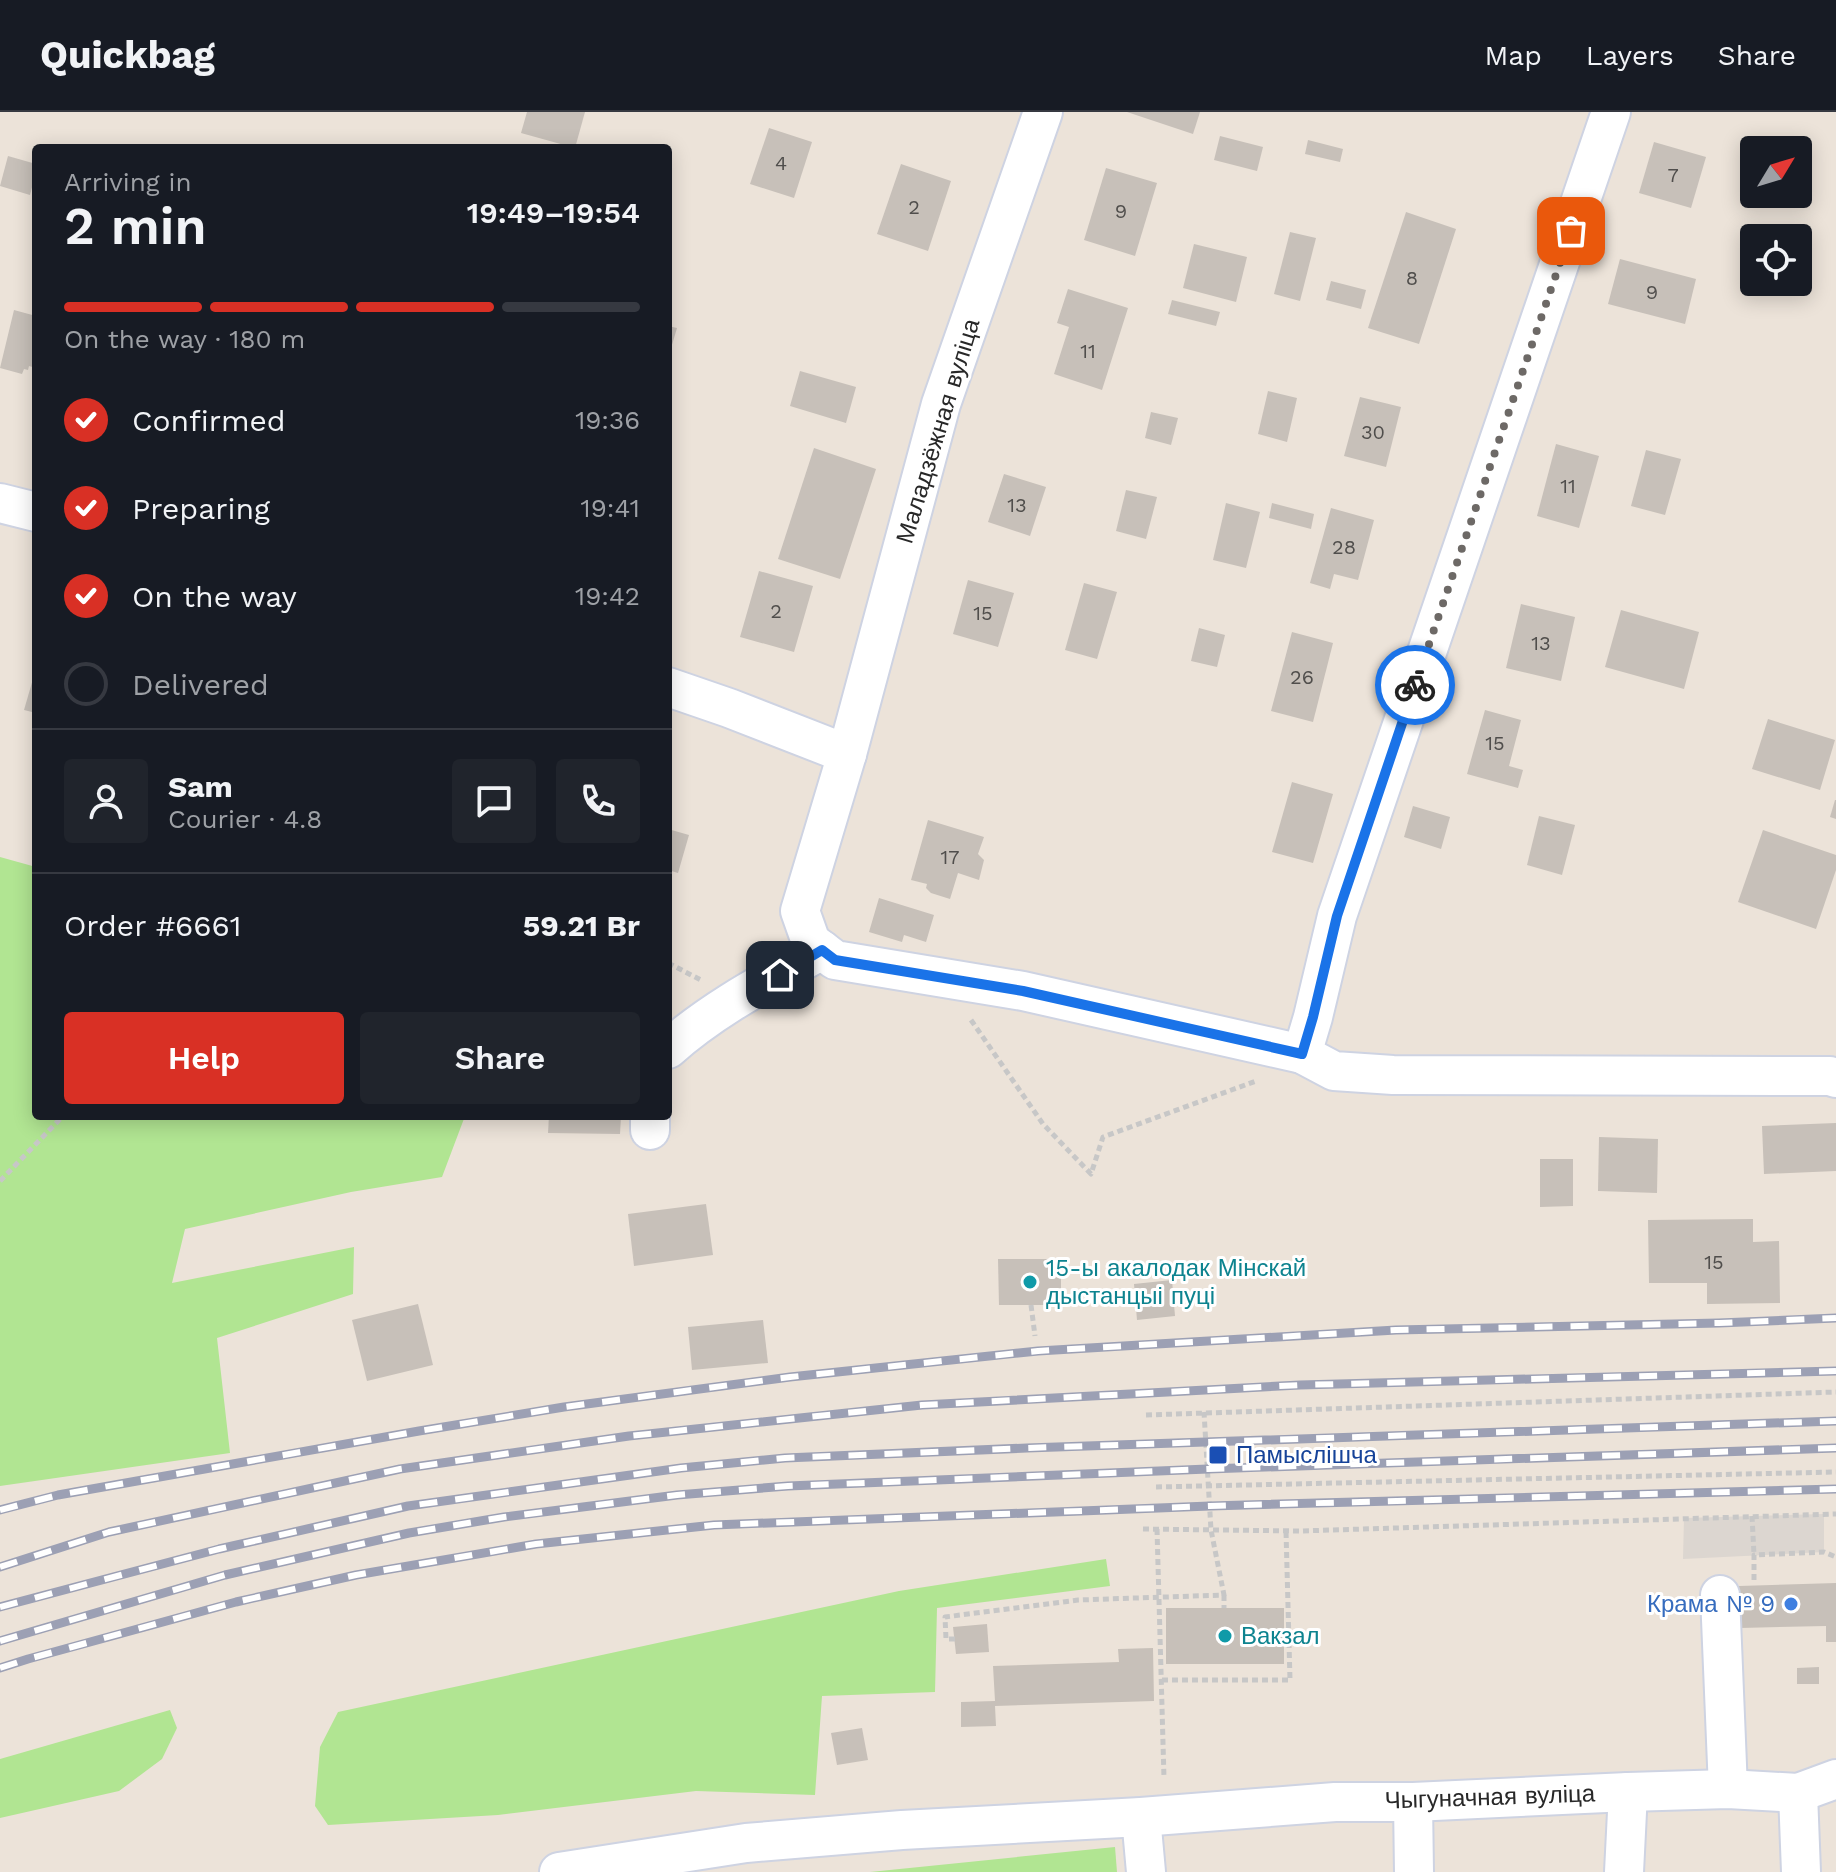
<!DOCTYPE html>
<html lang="en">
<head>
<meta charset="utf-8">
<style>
  body { margin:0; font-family:"Work Sans",sans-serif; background:#20242c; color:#f1f3f6; height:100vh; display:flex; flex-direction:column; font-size:30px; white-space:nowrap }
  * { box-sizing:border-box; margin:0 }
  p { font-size:26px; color:#9ea1a6 }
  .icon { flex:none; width:44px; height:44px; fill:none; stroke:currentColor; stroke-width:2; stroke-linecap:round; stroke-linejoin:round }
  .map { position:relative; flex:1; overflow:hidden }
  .sheet { position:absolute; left:32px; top:32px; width:640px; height:976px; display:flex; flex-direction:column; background:#171b24; border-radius:8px; box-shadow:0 4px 20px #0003 }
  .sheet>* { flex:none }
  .needle { width:52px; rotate:52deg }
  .tools { position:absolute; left:1740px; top:24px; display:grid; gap:16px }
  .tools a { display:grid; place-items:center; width:72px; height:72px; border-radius:8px; background:#171b24; box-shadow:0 4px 20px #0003; font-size:40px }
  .pin { position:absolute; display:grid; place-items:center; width:68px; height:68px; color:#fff; margin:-34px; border-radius:16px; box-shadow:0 4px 12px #0006 }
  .courier { position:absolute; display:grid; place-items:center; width:80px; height:80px; margin:-40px; border:6px solid #1a73e8; border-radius:50%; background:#fff; color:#222; box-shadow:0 2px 10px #0007 }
  .head em { font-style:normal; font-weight:600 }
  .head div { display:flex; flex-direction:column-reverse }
  .head { display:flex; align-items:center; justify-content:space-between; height:136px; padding:0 32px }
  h1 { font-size:52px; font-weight:600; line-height:60px }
  .bar { display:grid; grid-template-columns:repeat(4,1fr); gap:12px 8px; align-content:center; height:96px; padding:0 32px }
  .bar i { height:10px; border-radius:6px; background:#363941 }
  .bar .selected { background:#d93025 }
  .bar p { grid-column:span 4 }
  .line { display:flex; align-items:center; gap:20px; padding:0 32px; border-top:2px solid #363941 }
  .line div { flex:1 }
  .round { display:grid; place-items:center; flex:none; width:84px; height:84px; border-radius:8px; background:#20242c }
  ol { padding:0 32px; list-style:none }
  li { display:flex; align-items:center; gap:24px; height:88px }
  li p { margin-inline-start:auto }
  li .icon { padding:8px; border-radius:50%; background:#d93025; color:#fff; stroke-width:4 }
  li:last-child { color:#9ea1a6 }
  li i { width:44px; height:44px; border:4px solid #363941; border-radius:50% }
  .primary-button { display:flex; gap:16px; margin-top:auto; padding:16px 32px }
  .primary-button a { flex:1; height:92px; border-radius:8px; background:#d93025; color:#fff; font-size:32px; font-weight:600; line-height:92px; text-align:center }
  .primary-button a+a { background:#20242c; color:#f1f3f6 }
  header { display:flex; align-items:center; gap:48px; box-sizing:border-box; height:112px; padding:0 40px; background:#171b24; border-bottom:2px solid #363941 }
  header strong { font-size:38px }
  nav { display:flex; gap:44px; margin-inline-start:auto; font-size:28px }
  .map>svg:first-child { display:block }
  .green { fill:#b1e592 }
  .plaza { fill:#dcd6d0 }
  .building { fill:#c7c0b9 }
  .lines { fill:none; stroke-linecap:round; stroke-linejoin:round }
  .minor-casing { stroke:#ced3e2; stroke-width:42 }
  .path { stroke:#c7c7c7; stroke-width:5; stroke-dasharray:6 4; stroke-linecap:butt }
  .minor { stroke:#fff; stroke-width:38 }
  .rail-casing { stroke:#9ca0b4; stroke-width:9 }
  .rail { stroke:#fff; stroke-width:6; stroke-dasharray:18; stroke-linecap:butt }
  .done { stroke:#6d6966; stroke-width:8; stroke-dasharray:0 14.4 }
  .route { stroke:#1a73e8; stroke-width:10 }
  .culture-dot { fill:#0f9aa8; stroke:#fff; stroke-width:3 }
  .transit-dot { fill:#1a4fb4; stroke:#fff; stroke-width:3 }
  .shop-dot { fill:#3f7fe0; stroke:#fff; stroke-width:3 }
  .labels { text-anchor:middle; stroke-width:6; stroke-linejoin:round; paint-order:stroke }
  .number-label { font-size:20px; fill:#504e4c }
  .street-label { font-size:24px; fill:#282828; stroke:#fff }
  .culture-label { font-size:24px; fill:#0d838f; stroke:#fff; text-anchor:start }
  .transit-label { font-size:24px; fill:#164399; stroke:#fff; text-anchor:start }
  .shop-label { font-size:24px; fill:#366cbe; stroke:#fff; text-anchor:end }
</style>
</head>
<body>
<header>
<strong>Quickbag</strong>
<nav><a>Map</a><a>Layers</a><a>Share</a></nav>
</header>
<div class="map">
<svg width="1836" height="1760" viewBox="0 0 1836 1760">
  <rect width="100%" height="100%" fill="#ece3d9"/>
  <g class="green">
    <polygon points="0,745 36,755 36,1004 465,1004 442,1065 351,1080 185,1117 172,1171 354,1135 353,1182 217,1226 230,1341 0,1374"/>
    <polygon points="1106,1447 1110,1474 937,1496 935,1580 822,1584 815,1683 696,1679 498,1703 328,1713 315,1694 320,1635 338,1600 899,1479"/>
    <polygon points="170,1598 177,1616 162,1647 119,1679 0,1706 0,1647"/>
    <polygon points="1115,1735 1117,1760 870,1760"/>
  </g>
  <polygon class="plaza" points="1824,1402 1824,1440 1683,1447 1684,1406"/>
  <g class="building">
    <polygon points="527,0 585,0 575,36 521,21"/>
    <polygon points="1127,0 1200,0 1193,22"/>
    <polygon points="769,16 812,30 794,86 750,72"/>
    <polygon points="1220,24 1263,35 1257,59 1214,48"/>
    <polygon points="1308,28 1343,37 1340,50 1305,42"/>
    <polygon points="1654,30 1706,45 1691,96 1639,81"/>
    <polygon points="8,44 36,52 36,60 30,83 0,74"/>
    <polygon points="901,52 951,69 928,139 877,122"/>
    <polygon points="1106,56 1157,71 1135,144 1084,128"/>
    <polygon points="1406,100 1456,117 1419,232 1368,216"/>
    <polygon points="1290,120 1316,126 1300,189 1274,182"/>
    <polygon points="1194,132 1247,145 1236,190 1183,176"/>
    <polygon points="1620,147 1696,167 1685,212 1608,192"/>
    <polygon points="1331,169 1366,178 1361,197 1326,188"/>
    <polygon points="1068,177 1128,196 1102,278 1054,262 1069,215 1057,211"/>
    <polygon points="1172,188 1220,200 1216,214 1168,202"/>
    <polygon points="14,198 36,204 36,256 29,254 28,258 24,257 22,262 0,256"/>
    <polygon points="668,214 677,216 669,243 668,243"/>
    <polygon points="800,259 856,275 846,311 790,294"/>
    <polygon points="1268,279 1297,286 1287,330 1258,322"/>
    <polygon points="1360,285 1401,295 1386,355 1344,344"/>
    <polygon points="1151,300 1178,306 1171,333 1145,326"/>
    <polygon points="1556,332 1599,344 1579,416 1537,404"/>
    <polygon points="814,336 876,357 840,467 778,447"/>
    <polygon points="1646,338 1681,347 1665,403 1631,394"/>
    <polygon points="1004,362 1046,375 1030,424 988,410"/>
    <polygon points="1126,378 1157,385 1146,427 1116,419"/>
    <polygon points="1226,391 1260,400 1246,456 1213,448"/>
    <polygon points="1272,391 1314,402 1311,417 1269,406"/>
    <polygon points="1331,396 1374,408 1358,468 1334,462 1330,477 1310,471"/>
    <polygon points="759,459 813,474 794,540 740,525"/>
    <polygon points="968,468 1014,481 998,535 953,522"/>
    <polygon points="1084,471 1117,480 1097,547 1065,538"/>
    <polygon points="1521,492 1575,505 1561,569 1506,556"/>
    <polygon points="1621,498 1699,520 1684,577 1605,555"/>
    <polygon points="1199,516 1225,523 1217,555 1191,549"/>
    <polygon points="1292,520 1333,531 1313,610 1271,599"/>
    <polygon points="35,560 36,560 36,601 24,598"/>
    <polygon points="1485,598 1521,608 1509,654 1523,658 1518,676 1467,662"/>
    <polygon points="1768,607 1835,628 1820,678 1752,657"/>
    <polygon points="1292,670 1333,682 1313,751 1272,740"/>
    <polygon points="1835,688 1836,688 1836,707 1830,705"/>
    <polygon points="1413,694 1450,705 1441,737 1404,725"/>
    <polygon points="1539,704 1575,713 1562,763 1527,753"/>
    <polygon points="928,708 984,725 978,742 984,748 979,768 958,761 950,787 931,781 926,776 927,772 911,768"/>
    <polygon points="668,717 689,723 678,761 668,758"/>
    <polygon points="1763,718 1836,743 1836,758 1816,817 1738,790"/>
    <polygon points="879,786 934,803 926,830 904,823 902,830 869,820"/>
    <polygon points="549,1004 621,1004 620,1022 548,1021"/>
    <polygon points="1836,1011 1836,1059 1764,1062 1762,1014"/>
    <polygon points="1599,1025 1658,1027 1657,1081 1598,1079"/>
    <polygon points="1540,1047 1573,1047 1573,1094 1540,1095"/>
    <polygon points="706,1092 713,1143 634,1154 628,1102"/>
    <polygon points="1753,1107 1753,1130 1779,1129 1780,1191 1707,1192 1707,1171 1649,1171 1648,1108"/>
    <polygon points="998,1147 1061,1147 1061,1193 999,1193"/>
    <polygon points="1172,1168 1175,1204 1137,1208 1134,1172"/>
    <polygon points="418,1192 433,1253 367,1269 352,1208"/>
    <polygon points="763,1208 768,1251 692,1258 688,1215"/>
    <polygon points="1836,1471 1836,1530 1826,1530 1826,1514 1740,1516 1739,1474"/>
    <rect x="1166" y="1496" width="118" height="56"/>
    <polygon points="987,1512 989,1540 956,1542 953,1515"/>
    <polygon points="1153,1536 1154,1589 995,1594 996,1614 961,1615 961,1590 995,1589 993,1554 1119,1550 1118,1537"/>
    <polygon points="1819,1555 1819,1572 1797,1572 1797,1556"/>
    <polygon points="862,1616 868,1648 837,1653 831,1621"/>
  </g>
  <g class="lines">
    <defs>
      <g id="minor">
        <polyline points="1043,0 941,292 847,642 800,799 811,830 835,848 1023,879 1302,942 1334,959 1393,963 1830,964 1836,966"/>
        <polyline points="0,391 36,400"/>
        <polyline points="668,575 729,596 847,642"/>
        <path d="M 668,937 C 714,896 769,868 822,838"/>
        <polyline points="1302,942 1313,905 1337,804 1611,0"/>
        <polyline points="650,1004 650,1018"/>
        <polyline points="1720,1483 1728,1677"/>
        <polyline points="1798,1681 1801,1760"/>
        <polyline points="1413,1690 1414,1760"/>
        <polyline points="1141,1705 1146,1760"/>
        <polyline points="559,1760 746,1731 902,1718 1141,1705 1335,1690 1413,1690 1628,1680 1728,1677 1798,1681 1836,1667"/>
        <polyline points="1624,1760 1628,1680"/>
      </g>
    </defs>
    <use href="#minor" class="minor-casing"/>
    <g class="path">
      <polyline points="668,851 701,868"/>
      <polyline points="971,908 1043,1012 1091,1062 1103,1025 1256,969"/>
      <polyline points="0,1069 63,1004"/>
      <polyline points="1031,1193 1035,1224"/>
      <polyline points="1146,1303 1836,1280"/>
      <polyline points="1156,1375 1836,1360"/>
      <polyline points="1752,1404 1754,1443"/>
      <polyline points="1143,1417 1301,1419 1836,1402"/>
      <polyline points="1157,1417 1164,1666"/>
      <polyline points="1754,1468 1754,1443 1824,1440 1836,1445"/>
      <polyline points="1224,1483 1224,1496"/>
      <polyline points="955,1527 946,1527 945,1505 1078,1488 1224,1483 1211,1418 1204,1300"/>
      <polyline points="1162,1568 1290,1568 1286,1419"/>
    </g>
    <use href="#minor" class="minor"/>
    <defs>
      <g id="rail">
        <polyline points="0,1398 58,1383 419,1319 564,1295 790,1265 1038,1239 1396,1218 1719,1211 1836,1206"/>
        <polyline points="0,1455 109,1420 400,1357 629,1324 922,1293 1300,1273 1836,1259"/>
        <polyline points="0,1495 219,1437 408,1394 681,1356 785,1346 1027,1336 1836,1309"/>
        <polyline points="0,1529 225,1463 409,1421 504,1405 677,1383 788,1374 1208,1357 1836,1336"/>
        <polyline points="0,1556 28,1547 236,1490 356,1463 536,1432 714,1413 1210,1394 1836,1377"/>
      </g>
    </defs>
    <use href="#rail" class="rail-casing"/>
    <use href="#rail" class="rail"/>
  </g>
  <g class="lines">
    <polyline class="done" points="1415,573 1571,119"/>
    <polyline class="route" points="780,863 822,838 835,848 1023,879 1302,942 1313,905 1337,804 1415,573"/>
  </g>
  <g class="culture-dot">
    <circle cx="1030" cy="1170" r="8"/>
    <circle cx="1225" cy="1524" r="8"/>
  </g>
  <rect class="transit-dot" x="1208" y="1333" width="20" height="20" rx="4"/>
  <circle class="shop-dot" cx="1791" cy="1492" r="8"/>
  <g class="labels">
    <g class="number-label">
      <text x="781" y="58">4</text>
      <text x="1673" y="70">7</text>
      <text x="914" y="102">2</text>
      <text x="1121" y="106">9</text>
      <text x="1412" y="173">8</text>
      <text x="1652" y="187">9</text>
      <text x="1088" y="246">11</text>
      <text x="1373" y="327">30</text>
      <text x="1568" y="381">11</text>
      <text x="1017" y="400">13</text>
      <text x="1344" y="442">28</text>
      <text x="776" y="506">2</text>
      <text x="983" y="508">15</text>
      <text x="1541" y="538">13</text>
      <text x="1302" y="572">26</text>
      <text x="1495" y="638">15</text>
      <text x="950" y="752">17</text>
      <text x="1714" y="1157">15</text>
    </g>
    <g class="street-label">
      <text transform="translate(938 319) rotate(-73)" y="8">Маладзёжная вуліца</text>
      <text transform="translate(1490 1685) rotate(-2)" y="8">Чыгуначная вуліца</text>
    </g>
    <g class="culture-label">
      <text x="1046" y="1164">15-ы акалодак Мінскай<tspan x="1046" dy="28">дыстанцыі пуці</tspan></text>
      <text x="1241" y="1532">Вакзал</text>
    </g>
    <g class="transit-label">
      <text x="1236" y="1351">Памыслішча</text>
    </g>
    <g class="shop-label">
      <text x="1775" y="1500">Крама № 9</text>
    </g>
  </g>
</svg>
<div class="tools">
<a><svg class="needle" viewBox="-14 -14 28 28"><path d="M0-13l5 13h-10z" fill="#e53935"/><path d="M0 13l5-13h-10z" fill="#9ea1a6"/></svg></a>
<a><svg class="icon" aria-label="locate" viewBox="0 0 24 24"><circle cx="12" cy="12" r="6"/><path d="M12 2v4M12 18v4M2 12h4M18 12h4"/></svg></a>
</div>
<div class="pin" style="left:1571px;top:119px;background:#ea580c"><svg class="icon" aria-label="bag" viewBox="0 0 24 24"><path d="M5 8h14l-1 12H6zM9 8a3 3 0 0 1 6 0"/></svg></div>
<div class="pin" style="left:780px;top:863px;background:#1f2937"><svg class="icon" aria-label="home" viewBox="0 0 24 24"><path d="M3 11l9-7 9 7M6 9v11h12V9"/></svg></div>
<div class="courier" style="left:1415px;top:573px"><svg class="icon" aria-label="bike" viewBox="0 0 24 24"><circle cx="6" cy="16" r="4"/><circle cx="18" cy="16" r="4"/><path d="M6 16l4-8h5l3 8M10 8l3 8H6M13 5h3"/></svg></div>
<section class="sheet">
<div class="head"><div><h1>2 min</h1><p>Arriving in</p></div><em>19:49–19:54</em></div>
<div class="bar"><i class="selected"></i><i class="selected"></i><i class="selected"></i><i></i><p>On the way · 180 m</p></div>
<ol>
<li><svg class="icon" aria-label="check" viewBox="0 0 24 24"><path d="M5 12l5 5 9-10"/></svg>Confirmed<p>19:36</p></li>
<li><svg class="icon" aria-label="check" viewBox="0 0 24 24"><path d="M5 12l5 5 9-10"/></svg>Preparing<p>19:41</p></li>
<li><svg class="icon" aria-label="check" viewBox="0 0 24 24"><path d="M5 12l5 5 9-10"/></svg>On the way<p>19:42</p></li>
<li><i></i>Delivered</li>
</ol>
<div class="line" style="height:144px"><a class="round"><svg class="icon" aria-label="person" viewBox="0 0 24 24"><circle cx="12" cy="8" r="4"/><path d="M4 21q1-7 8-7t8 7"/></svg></a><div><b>Sam</b><p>Courier · 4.8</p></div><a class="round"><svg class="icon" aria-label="chat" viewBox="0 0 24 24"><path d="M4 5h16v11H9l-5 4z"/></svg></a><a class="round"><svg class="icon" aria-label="phone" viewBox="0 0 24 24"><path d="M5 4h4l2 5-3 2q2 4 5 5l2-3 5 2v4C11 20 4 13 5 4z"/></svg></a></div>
<div class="line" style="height:104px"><div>Order #6661</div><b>59.21 Br</b></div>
<div class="primary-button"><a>Help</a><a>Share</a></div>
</section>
</div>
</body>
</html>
